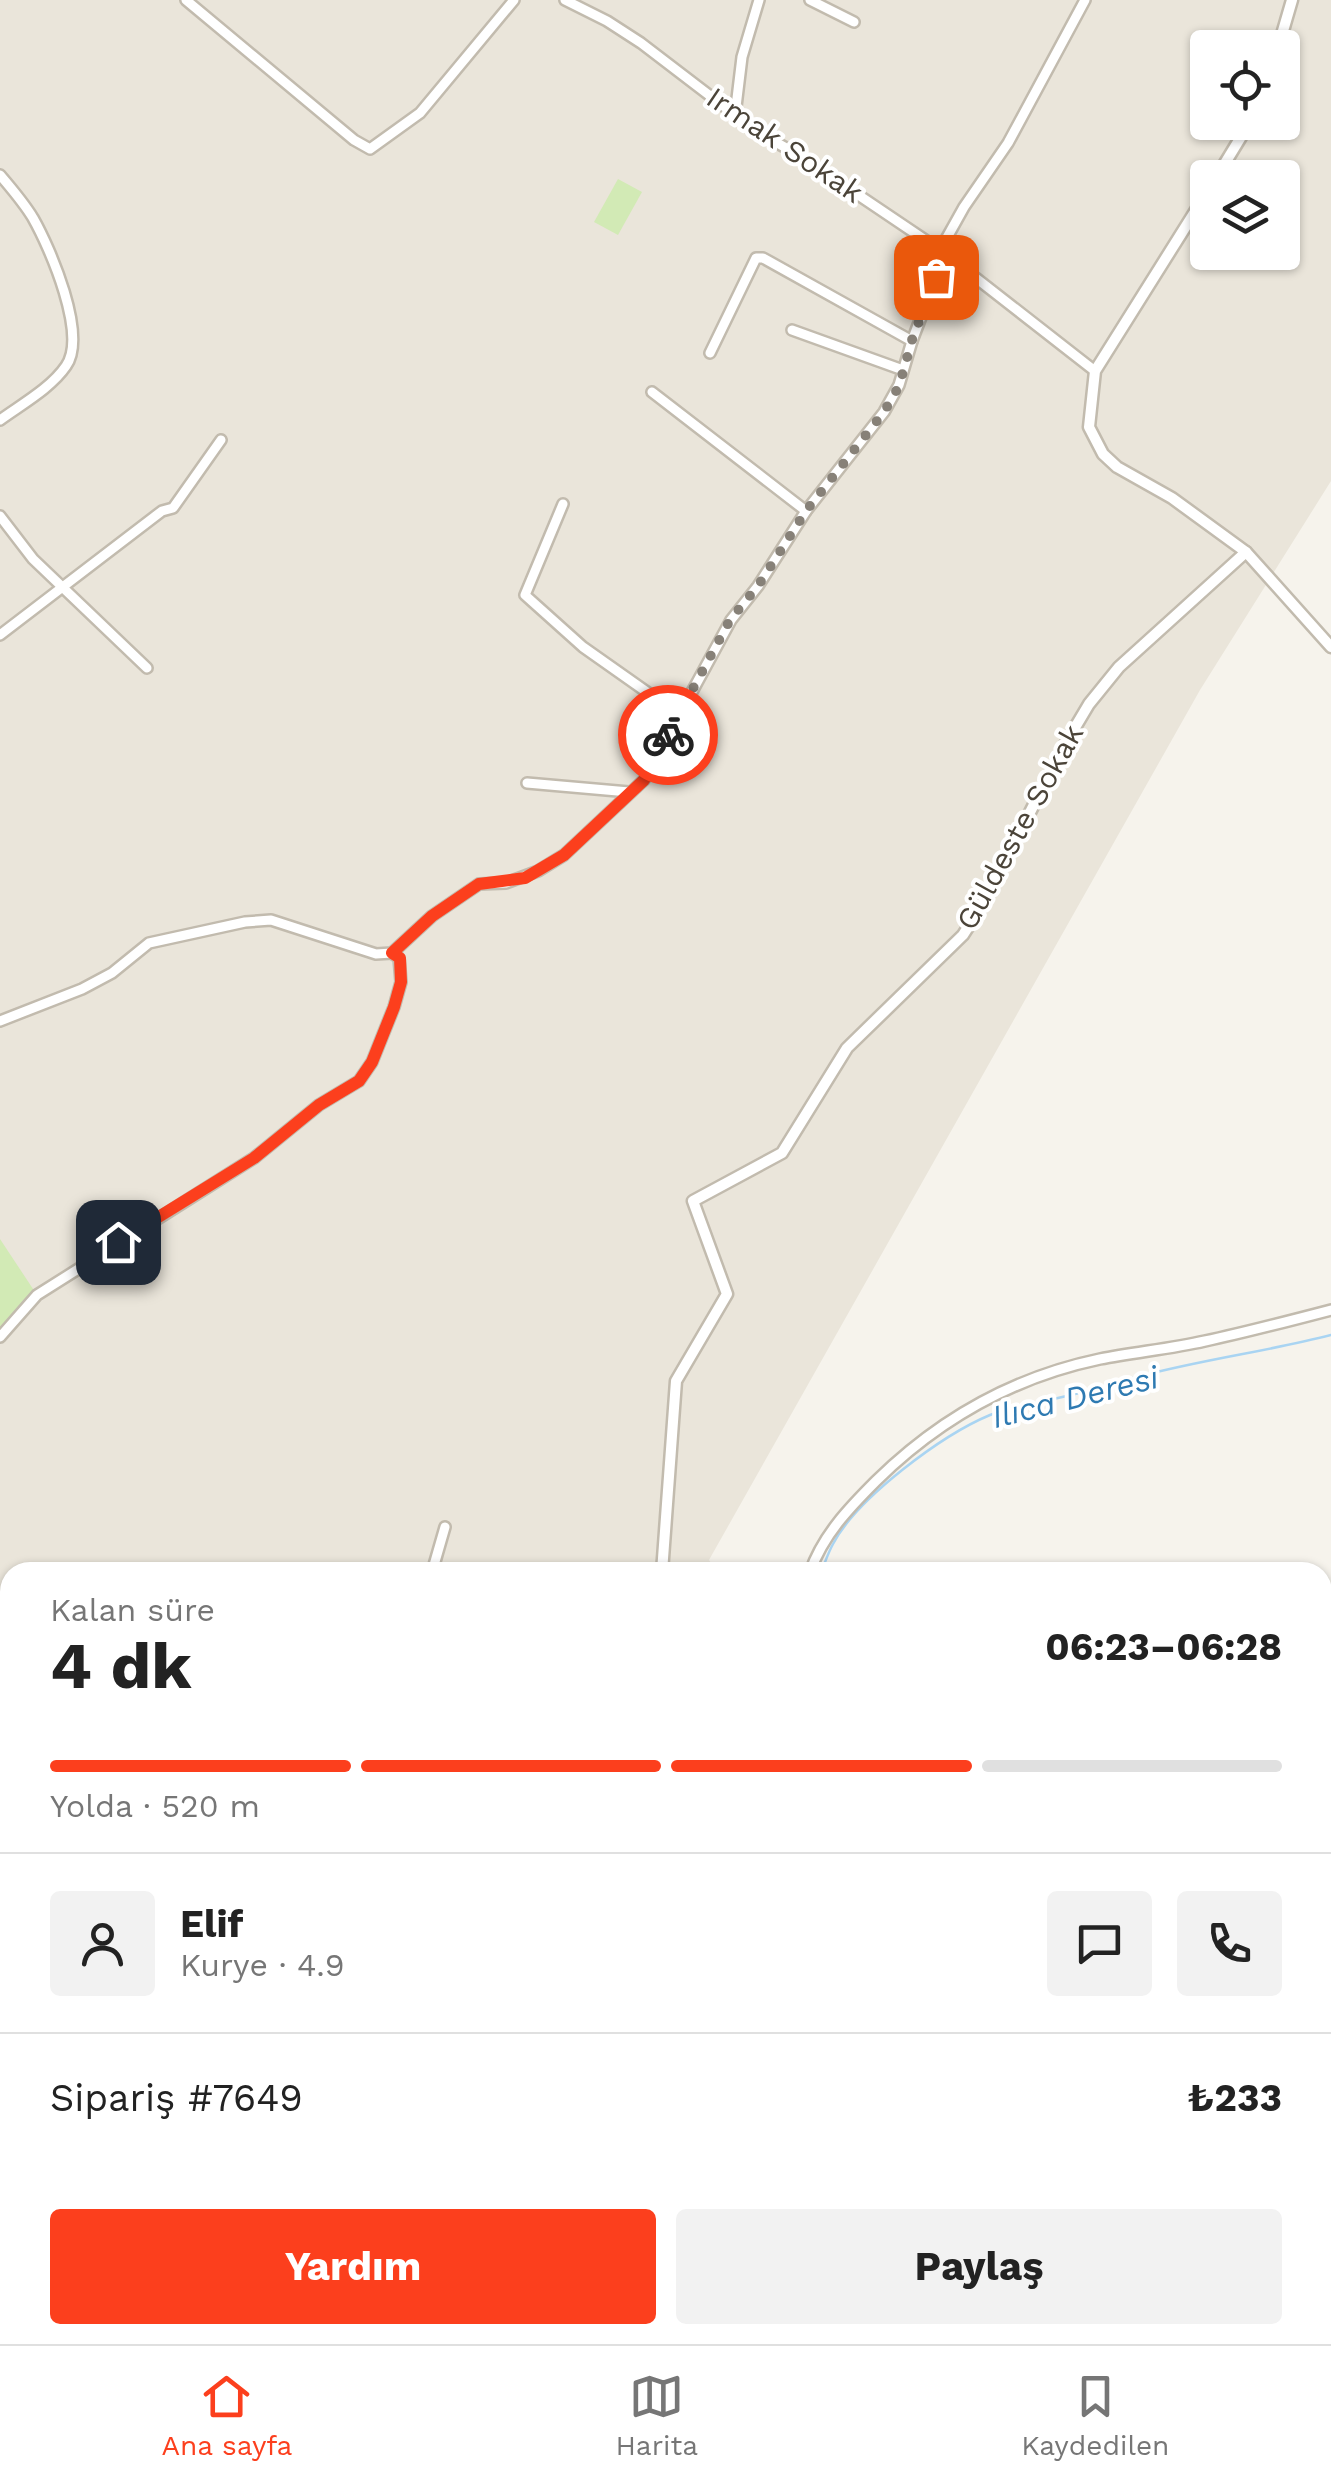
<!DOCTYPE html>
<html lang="tr">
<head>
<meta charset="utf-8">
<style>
  body { margin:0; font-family:"Work Sans",sans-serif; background:#f2f2f2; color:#222; height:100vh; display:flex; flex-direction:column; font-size:38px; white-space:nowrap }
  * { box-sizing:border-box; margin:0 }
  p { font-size:32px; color:#767676 }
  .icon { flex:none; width:55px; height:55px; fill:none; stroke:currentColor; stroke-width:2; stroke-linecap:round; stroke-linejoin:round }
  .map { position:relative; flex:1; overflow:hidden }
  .details { position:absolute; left:0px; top:1562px; width:1332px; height:782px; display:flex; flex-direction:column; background:#fff; border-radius:30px 30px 0 0; box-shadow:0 2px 8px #0004 }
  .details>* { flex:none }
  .tools { position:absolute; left:1190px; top:30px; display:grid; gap:20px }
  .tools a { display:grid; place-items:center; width:110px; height:110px; border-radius:10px; background:#fff; box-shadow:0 2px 8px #0004; font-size:50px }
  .pin { position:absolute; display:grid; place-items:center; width:85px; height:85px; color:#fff; margin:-42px; border-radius:20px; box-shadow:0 5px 15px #0006 }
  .courier { position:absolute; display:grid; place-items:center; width:100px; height:100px; margin:-50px; border:8px solid #fc3f1d; border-radius:50%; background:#fff; color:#222; box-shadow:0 2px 12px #0007 }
  .summary em { font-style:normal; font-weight:700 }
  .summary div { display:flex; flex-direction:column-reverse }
  .summary { display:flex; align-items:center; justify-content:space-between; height:170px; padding:0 50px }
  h1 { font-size:65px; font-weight:700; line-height:75px }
  .bar { display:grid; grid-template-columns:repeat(4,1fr); gap:15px 10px; align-content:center; height:120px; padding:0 50px }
  .bar i { height:12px; border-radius:8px; background:#e0e0e0 }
  .bar .current { background:#fc3f1d }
  .bar p { grid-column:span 4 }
  .line { display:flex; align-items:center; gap:25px; padding:0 50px; border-top:2px solid #e0e0e0 }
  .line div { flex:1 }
  .round { display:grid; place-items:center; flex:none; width:105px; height:105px; border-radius:10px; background:#f2f2f2 }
  .action { display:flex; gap:20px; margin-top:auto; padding:20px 50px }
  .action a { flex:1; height:115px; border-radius:10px; background:#fc3f1d; color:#fff; font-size:40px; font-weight:700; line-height:115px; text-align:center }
  .action a+a { background:#f2f2f2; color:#222 }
  .tab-bar { display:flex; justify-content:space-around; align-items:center; height:140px; border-top:2px solid #e0e0e0; background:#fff; font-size:28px; color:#767676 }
  .tab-bar a { display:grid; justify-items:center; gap:5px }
  .tab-bar .current { color:#fc3f1d }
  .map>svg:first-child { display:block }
  .residential { fill:#eae5da; fill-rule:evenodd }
  .education { fill:#efe8d6 }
  .green { fill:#d2eab5 }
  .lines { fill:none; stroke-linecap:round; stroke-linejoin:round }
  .stream { stroke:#a9d4f2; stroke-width:2.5 }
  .minor-casing { stroke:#c2bbae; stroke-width:14 }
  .tertiary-casing { stroke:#c2bbae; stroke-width:15 }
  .secondary-casing { stroke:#d6c79b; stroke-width:18 }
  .motorway-casing { stroke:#e0a43c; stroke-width:20 }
  .minor { stroke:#fff; stroke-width:9 }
  .tertiary { stroke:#fff; stroke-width:10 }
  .secondary { stroke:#fff3cd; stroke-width:12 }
  .motorway { stroke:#ffcf6e; stroke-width:15 }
  .done { stroke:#878178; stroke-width:10; stroke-dasharray:0 18 }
  .route { stroke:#fc3f1d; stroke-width:12 }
  .labels { text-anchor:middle; stroke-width:8; stroke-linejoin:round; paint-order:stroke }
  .street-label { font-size:30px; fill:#4b4439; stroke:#fff }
  .water-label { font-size:32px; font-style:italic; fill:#2e7ab2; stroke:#fff }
</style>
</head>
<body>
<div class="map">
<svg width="1331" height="2344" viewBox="0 0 1331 2344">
  <rect width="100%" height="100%" fill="#f6f3ec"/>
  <path class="residential" d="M 0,0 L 1331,0 L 1331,481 L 1200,690 L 709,1560 L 717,1572 L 10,1572 L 10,2335 L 643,2335 L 634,2344 L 0,2344 ZM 1208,48 L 1282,48 L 1282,122 L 1208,122 ZM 1208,178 L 1282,178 L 1282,252 L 1208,252 Z"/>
  <polygon class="education" points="10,2258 10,2335 231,2335 242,2344 0,2344 0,2267"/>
  <g class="green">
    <polygon points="618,179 642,192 618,235 594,222"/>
    <polygon points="0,1239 37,1295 0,1337"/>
  </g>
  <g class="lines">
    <g class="stream">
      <path d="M 821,1572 C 825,1563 828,1553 833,1544 C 857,1498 942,1435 990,1415 C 1017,1404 1044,1402 1071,1395 C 1096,1389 1120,1381 1145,1375 C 1206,1359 1269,1351 1331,1335"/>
      <polyline points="537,2344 542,2335"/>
    </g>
    <defs>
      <g id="minor">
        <polyline points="186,0 354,140 370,149 420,113 514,0"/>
        <polyline points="565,0 607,21 641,43 756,131 802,157 940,250 1095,371"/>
        <polyline points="810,0 854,22"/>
        <polyline points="735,115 742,57 759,0"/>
        <path d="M 0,175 C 12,189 24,203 33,218 C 50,248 88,335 66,366 C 51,388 22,404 0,420"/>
        <polyline points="940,250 964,207 1008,143 1085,0"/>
        <polyline points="792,330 903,370"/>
        <polyline points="710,353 756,258 763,258 912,341"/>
        <polyline points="652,392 806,511"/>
        <polyline points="563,504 525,595 583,647 678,714"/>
        <polyline points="0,516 33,559 147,668"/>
        <polyline points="0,635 162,511 173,508 221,440"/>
        <polyline points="527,783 629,792"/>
        <polyline points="0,1021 82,989 112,973 149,943 245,922 271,920 376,954 392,953 432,916 479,884 506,883 538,871 564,855 644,780 731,620 758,586 806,511 884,412 899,385 912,341 945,254"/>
        <polyline points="0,1337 37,1295 254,1158 319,1105 359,1081 372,1062 394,1007 401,982 399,958 392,953"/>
        <polyline points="432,1572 445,1527"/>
        <path d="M 810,1572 C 823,1535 849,1508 876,1481 C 938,1420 1014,1377 1100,1359 C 1135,1352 1170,1349 1205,1341 C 1247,1332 1289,1321 1331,1310"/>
        <polyline points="1322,2005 1331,2009"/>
        <polyline points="859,2335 871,2344"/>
        <polyline points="1317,2344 1331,2337"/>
      </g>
      <g id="tertiary">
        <polyline points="1278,48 1292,0"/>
        <polyline points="1216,178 1250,122"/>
        <polyline points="1208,191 1095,371 1089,427 1103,454 1117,467 1172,498 1246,552 1331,647"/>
        <polyline points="662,1572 676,1381 727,1294 693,1201 782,1153 847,1048 963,935 983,904 1064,746 1089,704 1119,667 1246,552"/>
        <polyline points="0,2110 10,2121"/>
        <polyline points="0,2242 10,2234"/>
        <polyline points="243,2335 253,2344"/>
      </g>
      <g id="secondary">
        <polyline points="0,1912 10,1924"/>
        <polyline points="438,2335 448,2344"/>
      </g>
      <g id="motorway">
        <polyline points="0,1978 10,1989"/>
        <polyline points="0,2032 10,2043"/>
        <polyline points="316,2335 326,2344"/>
        <polyline points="372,2335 383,2344"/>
      </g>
    </defs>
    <use href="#minor" class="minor-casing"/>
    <use href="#tertiary" class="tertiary-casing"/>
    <use href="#secondary" class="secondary-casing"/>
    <use href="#motorway" class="motorway-casing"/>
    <use href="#minor" class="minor"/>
    <use href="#tertiary" class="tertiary"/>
    <use href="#secondary" class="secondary"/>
    <use href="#motorway" class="motorway"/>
  </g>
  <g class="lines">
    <polyline class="done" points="668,735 730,620 758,586 806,511 884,412 899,386 912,340 936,277"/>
    <polyline class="route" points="118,1242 254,1158 319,1105 359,1081 372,1062 394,1007 401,982 400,958 392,953 432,916 479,884 525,878 564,855 644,780 660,756 668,735"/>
  </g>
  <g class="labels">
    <g class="street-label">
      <text transform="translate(785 145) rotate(34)" y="10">Irmak Sokak</text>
      <text transform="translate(1020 827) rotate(-61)" y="10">Güldeste Sokak</text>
    </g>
    <g class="water-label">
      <text transform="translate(1075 1397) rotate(-14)" y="11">Ilıca Deresi</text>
    </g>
  </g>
</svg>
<div class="tools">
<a><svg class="icon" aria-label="locate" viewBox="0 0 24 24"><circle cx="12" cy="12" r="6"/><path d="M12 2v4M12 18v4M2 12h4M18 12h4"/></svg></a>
<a><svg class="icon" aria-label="layers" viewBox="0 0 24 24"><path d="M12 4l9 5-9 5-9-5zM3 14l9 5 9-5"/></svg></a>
</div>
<div class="pin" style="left:936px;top:277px;background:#ea580c"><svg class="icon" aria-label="bag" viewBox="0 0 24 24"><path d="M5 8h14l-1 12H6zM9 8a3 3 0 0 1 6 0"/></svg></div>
<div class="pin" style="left:118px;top:1242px;background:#1f2937"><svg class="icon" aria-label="home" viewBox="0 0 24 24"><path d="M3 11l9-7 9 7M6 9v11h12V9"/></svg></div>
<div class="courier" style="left:668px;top:735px"><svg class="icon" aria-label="bike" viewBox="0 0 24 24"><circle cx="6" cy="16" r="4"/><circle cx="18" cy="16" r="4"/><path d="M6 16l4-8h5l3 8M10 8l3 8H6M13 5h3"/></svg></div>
<section class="details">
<div class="summary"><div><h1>4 dk</h1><p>Kalan süre</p></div><em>06:23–06:28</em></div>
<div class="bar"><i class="current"></i><i class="current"></i><i class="current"></i><i></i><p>Yolda · 520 m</p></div>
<div class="line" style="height:180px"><a class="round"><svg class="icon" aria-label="person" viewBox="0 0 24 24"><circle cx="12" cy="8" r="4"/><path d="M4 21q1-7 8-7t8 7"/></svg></a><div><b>Elif</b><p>Kurye · 4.9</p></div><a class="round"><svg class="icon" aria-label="chat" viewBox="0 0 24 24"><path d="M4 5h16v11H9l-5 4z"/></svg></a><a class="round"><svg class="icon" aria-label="phone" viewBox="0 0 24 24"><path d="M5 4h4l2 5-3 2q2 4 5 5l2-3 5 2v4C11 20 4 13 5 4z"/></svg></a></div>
<div class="line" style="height:130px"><div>Sipariş #7649</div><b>₺233</b></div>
<div class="action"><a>Yardım</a><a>Paylaş</a></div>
</section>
</div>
<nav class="tab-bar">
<a class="current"><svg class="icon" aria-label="home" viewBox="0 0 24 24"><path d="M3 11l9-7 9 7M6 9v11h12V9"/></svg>Ana sayfa</a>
<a><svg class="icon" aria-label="map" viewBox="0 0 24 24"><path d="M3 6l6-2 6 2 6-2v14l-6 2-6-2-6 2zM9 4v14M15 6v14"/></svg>Harita</a>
<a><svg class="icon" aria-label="saved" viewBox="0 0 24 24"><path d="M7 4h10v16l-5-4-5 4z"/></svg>Kaydedilen</a>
</nav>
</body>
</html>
